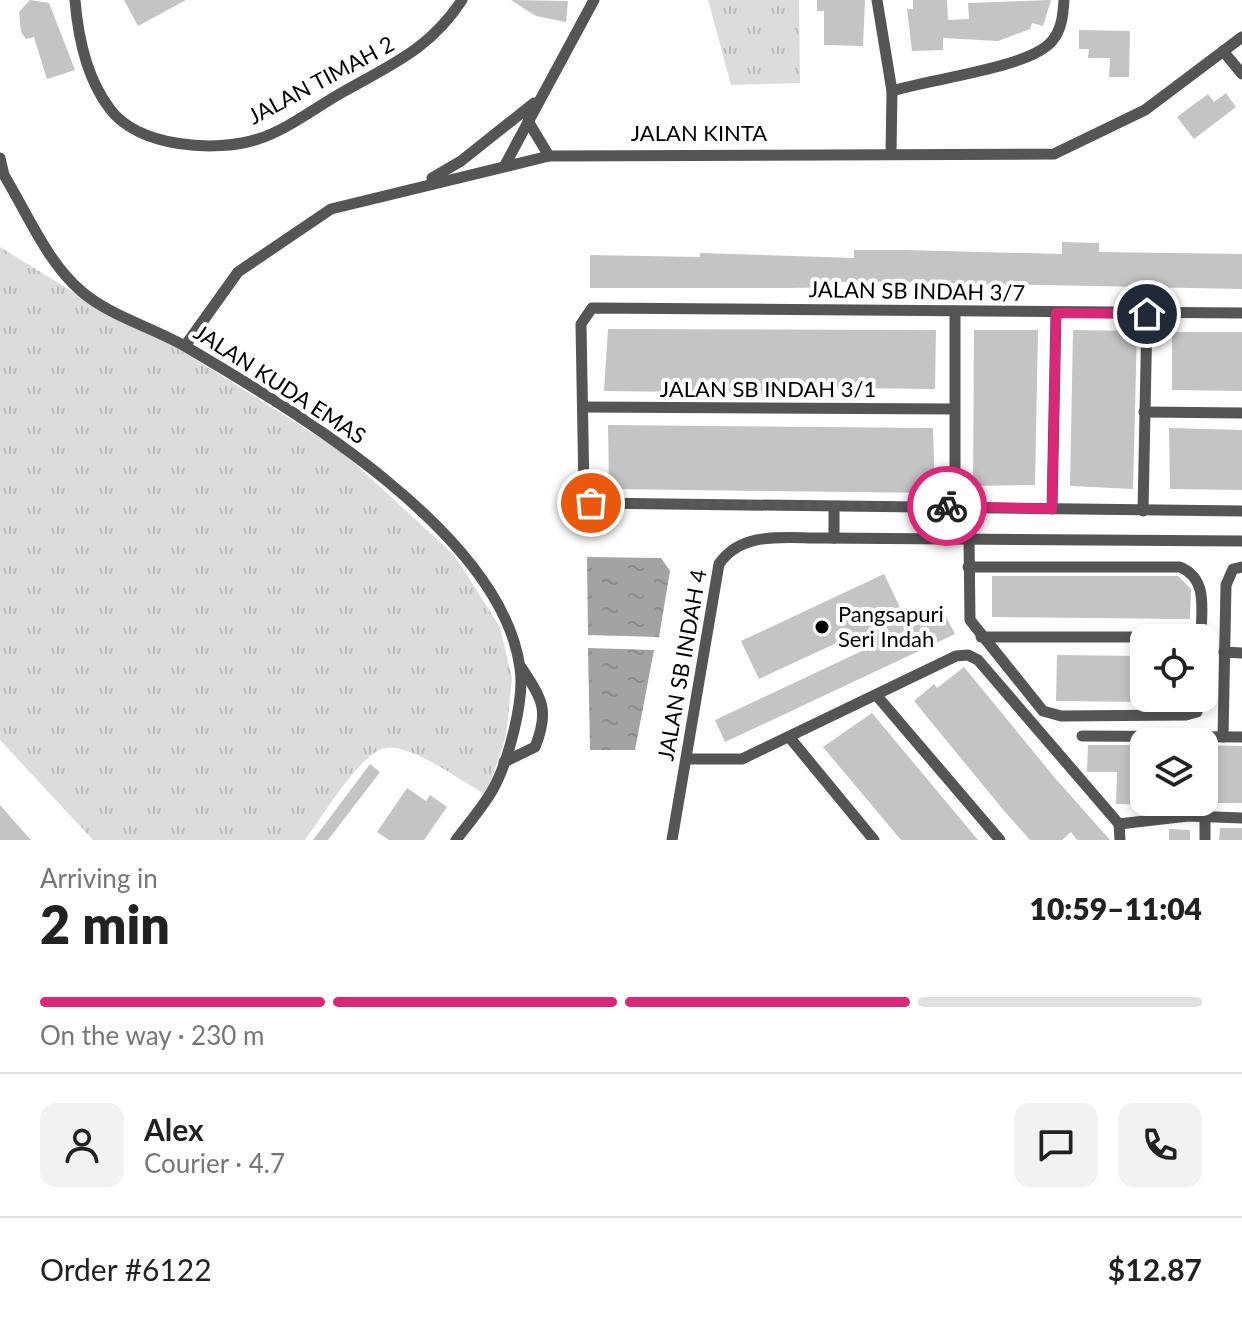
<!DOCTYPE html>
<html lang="en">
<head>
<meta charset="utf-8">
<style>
  body { margin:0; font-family:Lato,sans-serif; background:#f2f2f2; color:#222; height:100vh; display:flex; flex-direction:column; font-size:30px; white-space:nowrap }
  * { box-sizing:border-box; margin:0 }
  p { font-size:26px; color:#767676 }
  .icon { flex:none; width:44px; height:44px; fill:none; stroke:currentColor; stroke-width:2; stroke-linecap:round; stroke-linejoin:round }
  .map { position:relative; height:840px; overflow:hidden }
  .sheet { display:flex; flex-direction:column; background:#fff; flex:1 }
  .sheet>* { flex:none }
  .fabs { position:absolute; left:1130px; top:624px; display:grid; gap:16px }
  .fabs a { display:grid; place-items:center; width:88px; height:88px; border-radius:16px; background:#fff; box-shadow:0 4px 12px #0003; font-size:40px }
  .pin { position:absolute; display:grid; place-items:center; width:68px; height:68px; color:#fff; margin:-34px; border:4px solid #fff; border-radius:50%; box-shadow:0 2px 8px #0007 }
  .courier { position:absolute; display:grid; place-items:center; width:80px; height:80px; margin:-40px; border:6px solid #db2777; border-radius:50%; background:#fff; color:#222; box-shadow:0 2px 10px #0007 }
  .overview em { font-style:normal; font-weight:800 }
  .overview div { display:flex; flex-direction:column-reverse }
  .overview { display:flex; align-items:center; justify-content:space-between; height:136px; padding:0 40px }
  h1 { font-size:52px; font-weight:800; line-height:60px }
  .bar { display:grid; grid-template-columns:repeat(4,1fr); gap:12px 8px; align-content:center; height:96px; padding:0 40px }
  .bar i { height:10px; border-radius:6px; background:#e0e0e0 }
  .bar .current { background:#db2777 }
  .bar p { grid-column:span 4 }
  .line { display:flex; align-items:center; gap:20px; padding:0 40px; border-top:2px solid #e0e0e0 }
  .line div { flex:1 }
  .round { display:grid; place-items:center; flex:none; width:84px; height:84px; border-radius:16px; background:#f2f2f2 }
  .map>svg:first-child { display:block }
  .grass { fill:url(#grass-tufts) }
  .water { fill:url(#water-ripples) }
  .building { fill:#c4c4c4 }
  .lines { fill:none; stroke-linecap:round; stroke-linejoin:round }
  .minor { stroke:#555; stroke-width:11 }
  .done { stroke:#595959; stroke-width:8; stroke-dasharray:0 14.4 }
  .route { stroke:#db2777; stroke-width:10 }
  .poi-dot { fill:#000; stroke:#fff; stroke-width:3 }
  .labels { text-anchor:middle; stroke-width:8; stroke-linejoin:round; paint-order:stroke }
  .street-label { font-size:22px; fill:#000; stroke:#fff }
  .poi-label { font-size:22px; fill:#000; stroke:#fff; text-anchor:start }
</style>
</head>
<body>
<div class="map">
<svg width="1242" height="840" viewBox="0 0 1242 840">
  <defs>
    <pattern id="grass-tufts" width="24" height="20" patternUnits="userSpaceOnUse" patternTransform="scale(2)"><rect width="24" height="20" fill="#dcdcdc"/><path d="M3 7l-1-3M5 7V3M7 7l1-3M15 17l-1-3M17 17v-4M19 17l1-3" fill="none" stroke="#bbb"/></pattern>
    <pattern id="water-ripples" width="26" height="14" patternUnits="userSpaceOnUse" patternTransform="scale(2)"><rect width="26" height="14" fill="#a3a3a3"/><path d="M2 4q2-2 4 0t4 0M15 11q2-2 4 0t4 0" fill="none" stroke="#8b8b8b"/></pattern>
  </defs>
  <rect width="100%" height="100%" fill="#fff"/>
  <g class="grass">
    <polygon points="708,0 799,0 800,83 731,85"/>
    <path d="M 0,247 L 78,295 L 158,336 L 341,451 L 454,555 L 500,627 L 512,678 L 506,736 L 486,795 C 461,781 414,745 386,748 C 361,751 321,819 305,840 L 93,840 L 0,740 Z"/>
  </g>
  <g class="water">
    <polygon points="587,557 661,558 670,571 659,637 588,635"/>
    <polygon points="588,648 654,650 635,750 590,750"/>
  </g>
  <g class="building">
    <polygon points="30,0 49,3 75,70 47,79 34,37 26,39 21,32 19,12"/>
    <polygon points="124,0 186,0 138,26"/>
    <polygon points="511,0 568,1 566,22 536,16"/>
    <polygon points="817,0 865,0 863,46 824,45 824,11 817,11"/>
    <polygon points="913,0 947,0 948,20 969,19 968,3 1051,0 1043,26 1032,23 1030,29 998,41 943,38 943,50 912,51 907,9 913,9"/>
    <polygon points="1079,30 1130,31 1129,77 1109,77 1110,58 1088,58 1089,49 1079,49"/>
    <polygon points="1226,93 1236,107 1194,139 1177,117 1208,94 1214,102"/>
    <polygon points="1062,242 1099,243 1099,252 1242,254 1242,289 892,282 838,282 838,287 789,288 590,288 590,255 700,257 700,253 854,258 854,250 905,250 1062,254"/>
    <polygon points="608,329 936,330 935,389 768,387 768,393 604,391"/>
    <polygon points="974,330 1038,330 1035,485 973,486"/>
    <polygon points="1073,330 1137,331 1133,489 1070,486"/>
    <polygon points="1172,332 1242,332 1242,391 1172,390"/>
    <polygon points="608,425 933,428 935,493 609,489"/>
    <polygon points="1169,428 1242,430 1242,490 1170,489"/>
    <polygon points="884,574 909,626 942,609 955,634 725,742 715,720 864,650 856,634 759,679 741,641"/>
    <polygon points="992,576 1178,576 1191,589 1190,619 992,617"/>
    <polygon points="1057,655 1144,656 1144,702 1056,701"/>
    <polygon points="964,667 1055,778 1110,840 1077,840 1071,832 1062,840 1030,840 1005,812 914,701 934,684 937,688"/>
    <polygon points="872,713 978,840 901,840 823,747"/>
    <polygon points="1088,745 1144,745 1144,805 1116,804 1117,772 1087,772"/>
    <polygon points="1204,745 1242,746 1242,803 1204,803"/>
    <polygon points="370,764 380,772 328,840 313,840"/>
    <polygon points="407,788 426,801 430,795 447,807 424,840 389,840 377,832"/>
    <polygon points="0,805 31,840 0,840"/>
    <polygon points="1220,828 1242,828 1242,840 1219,840"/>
    <polygon points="1169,829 1190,830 1190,840 1169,840"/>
  </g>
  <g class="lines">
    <g class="minor">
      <path d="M 75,0 C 78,37 87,79 110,109 C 138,147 216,153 258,139 C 287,130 316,107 343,92 C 392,64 430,49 462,0"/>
      <polyline points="877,0 892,91 891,153"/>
      <polyline points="1223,51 1242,74"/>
      <path d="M 892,91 C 929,79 1030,68 1052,41 C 1062,29 1063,15 1064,0"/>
      <polyline points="528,121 549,156"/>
      <path d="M 0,158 L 4,175 C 27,213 47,262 81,291 C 111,317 155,328 188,348 C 295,411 502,534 520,668 C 525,700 508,763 492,791 C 482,808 468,824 456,840"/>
      <polyline points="505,165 594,0"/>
      <polyline points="432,178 461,161 534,103"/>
      <polyline points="955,311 955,506"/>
      <polyline points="1242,313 592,308 581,324 584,493 591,503 1242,511"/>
      <polyline points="185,346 238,272 331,209 549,156 1054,154 1145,110 1242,37"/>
      <polyline points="583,407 954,409"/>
      <polyline points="1144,412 1242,413"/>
      <polyline points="1052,509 1056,313"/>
      <polyline points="1143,511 1147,314"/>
      <polyline points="834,538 834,507"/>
      <polyline points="969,539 970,620 1043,711 1061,716 1186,715 1197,712 1200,698"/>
      <path d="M 968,567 L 1180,567 C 1209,579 1201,611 1201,638"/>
      <polyline points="981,637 1201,637"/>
      <polyline points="1224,652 1242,653"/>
      <polyline points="877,696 1000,840"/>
      <polyline points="1082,736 1242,737"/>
      <polyline points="1223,737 1226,585 1233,569 1242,567"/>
      <polyline points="790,738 874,840"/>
      <polyline points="687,759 742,759 956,656 968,655 978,660 1119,824 1120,840"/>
      <path d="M 504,762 L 535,747 C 550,710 542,699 521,667"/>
      <polyline points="1119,824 1188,816 1242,818"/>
      <path d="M 672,840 L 719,564 C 742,531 783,538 820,538 L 1242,541"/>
      <polyline points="1205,840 1205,818"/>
    </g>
  </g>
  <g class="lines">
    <polyline class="done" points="591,503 947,506"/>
    <polyline class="route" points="947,506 1052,509 1056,313 1147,314"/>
  </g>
  <circle class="poi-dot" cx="822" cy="627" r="8"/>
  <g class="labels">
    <g class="street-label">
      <text transform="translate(321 80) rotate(-28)" y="8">JALAN TIMAH 2</text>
      <text x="699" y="141">JALAN KINTA</text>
      <text transform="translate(917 291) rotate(1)" y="8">JALAN SB INDAH 3/7</text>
      <text transform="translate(280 384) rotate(33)" y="8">JALAN KUDA EMAS</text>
      <text x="768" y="397">JALAN SB INDAH 3/1</text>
      <text transform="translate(682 665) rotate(-80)" y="8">JALAN SB INDAH 4</text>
    </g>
    <g class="poi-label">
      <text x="838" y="622">Pangsapuri<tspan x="838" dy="25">Seri Indah</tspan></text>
    </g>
  </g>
</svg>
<div class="fabs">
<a><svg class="icon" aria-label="locate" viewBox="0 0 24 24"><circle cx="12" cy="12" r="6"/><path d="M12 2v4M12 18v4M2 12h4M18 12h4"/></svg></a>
<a><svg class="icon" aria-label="layers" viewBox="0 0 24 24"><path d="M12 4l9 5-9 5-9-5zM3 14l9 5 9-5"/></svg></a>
</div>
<div class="pin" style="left:591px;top:503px;background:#ea580c"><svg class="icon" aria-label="bag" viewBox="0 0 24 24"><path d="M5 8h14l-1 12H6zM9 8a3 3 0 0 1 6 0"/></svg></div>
<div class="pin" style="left:1147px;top:314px;background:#1f2937"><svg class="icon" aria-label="home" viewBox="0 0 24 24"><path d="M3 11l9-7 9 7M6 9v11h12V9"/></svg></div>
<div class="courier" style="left:947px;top:506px"><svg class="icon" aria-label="bike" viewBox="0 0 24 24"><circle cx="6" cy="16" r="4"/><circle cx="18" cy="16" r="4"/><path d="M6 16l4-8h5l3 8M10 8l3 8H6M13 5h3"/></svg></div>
</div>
<section class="sheet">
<div class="overview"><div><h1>2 min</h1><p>Arriving in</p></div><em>10:59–11:04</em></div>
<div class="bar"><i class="current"></i><i class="current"></i><i class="current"></i><i></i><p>On the way · 230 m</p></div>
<div class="line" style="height:144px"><a class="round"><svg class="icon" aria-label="person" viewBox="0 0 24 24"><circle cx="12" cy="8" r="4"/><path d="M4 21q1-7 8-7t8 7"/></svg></a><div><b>Alex</b><p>Courier · 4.7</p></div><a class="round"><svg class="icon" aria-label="chat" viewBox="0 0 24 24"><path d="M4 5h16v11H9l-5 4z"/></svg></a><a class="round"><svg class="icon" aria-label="phone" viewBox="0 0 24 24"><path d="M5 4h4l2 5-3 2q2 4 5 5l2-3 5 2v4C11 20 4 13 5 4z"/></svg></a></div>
<div class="line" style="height:104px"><div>Order #6122</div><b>$12.87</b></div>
</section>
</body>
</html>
